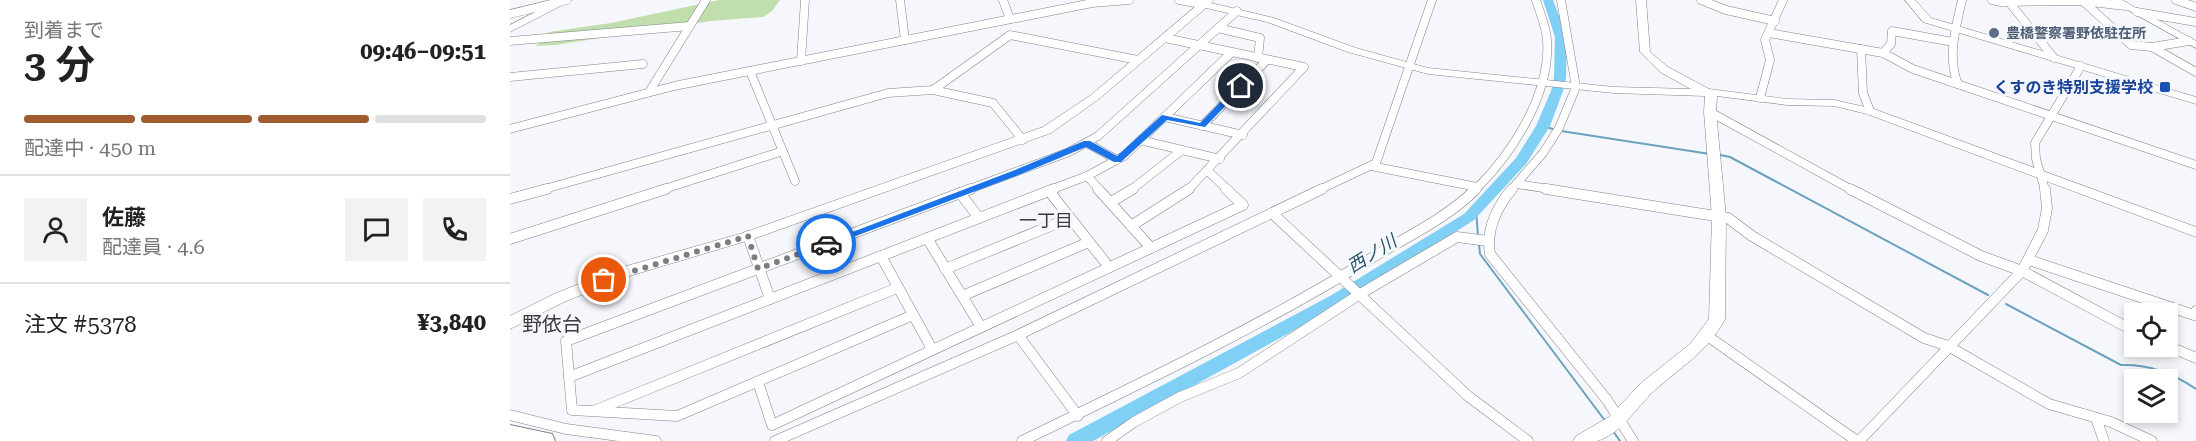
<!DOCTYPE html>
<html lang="ja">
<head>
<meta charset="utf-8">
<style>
  body { margin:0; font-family:"Roboto Serif","Noto Sans JP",serif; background:#f2f2f2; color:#222; height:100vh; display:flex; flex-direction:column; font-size:22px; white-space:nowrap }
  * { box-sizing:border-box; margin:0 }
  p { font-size:20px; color:#767676 }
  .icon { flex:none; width:33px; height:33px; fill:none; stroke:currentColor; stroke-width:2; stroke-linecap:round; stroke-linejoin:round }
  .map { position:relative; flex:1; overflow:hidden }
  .drawer { display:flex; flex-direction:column; background:#fff; width:510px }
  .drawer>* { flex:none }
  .buttons { position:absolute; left:1614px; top:303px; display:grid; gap:12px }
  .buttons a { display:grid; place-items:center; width:54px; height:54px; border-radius:0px; background:#fff; box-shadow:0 3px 9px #0003; font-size:30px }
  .pin { position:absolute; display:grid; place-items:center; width:51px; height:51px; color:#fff; margin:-26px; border:3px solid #fff; border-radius:50%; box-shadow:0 2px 6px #0007 }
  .courier { position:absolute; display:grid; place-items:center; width:60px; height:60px; margin:-30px; border:4px solid #1a73e8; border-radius:50%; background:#fff; color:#222; box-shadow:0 2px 8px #0007 }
  .summary em { font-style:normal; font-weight:700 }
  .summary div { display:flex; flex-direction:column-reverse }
  .summary { display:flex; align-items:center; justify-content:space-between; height:102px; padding:0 24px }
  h1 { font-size:39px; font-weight:700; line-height:45px }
  .bar { display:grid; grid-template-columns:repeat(4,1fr); gap:9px 6px; align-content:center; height:72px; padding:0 24px }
  .bar i { height:8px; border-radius:4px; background:#e0e0e0 }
  .bar .on { background:#9f5a2d }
  .bar p { grid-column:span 4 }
  .line { display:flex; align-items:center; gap:15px; padding:0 24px; border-top:2px solid #e0e0e0 }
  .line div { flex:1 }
  .round { display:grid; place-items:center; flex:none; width:63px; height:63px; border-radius:0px; background:#f2f2f2 }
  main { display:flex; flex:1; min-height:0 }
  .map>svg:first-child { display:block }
  .green { fill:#c1dead }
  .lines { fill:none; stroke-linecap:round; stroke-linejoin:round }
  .stream { stroke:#6ba3be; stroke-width:2 }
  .river { fill:#80cff5; fill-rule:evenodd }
  .street-far1-casing { stroke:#828388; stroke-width:9 }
  .street-casing { stroke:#828388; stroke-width:11 }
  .secondary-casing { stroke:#828388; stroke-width:1 }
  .highway-casing { stroke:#828388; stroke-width:2 }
  .street-far1 { stroke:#fff; stroke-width:8 }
  .street { stroke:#fff; stroke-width:10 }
  .secondary { fill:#fff; fill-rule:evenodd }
  .highway { fill:#fff; fill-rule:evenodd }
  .route { fill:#1a73e8 }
  .done { stroke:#7b7d80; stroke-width:6; stroke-dasharray:0 10.8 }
  .service-dot { fill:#5c6f8a; stroke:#f5f7fc; stroke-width:2 }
  .transit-dot { fill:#1a4fb4; stroke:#f5f7fc; stroke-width:2 }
  .labels { text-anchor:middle; stroke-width:6; stroke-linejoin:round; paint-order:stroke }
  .far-service-label { font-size:14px; font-weight:bold; fill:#4e5e75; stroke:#f5f7fc; text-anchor:start }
  .transit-label { font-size:16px; font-weight:bold; fill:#164399; stroke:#f5f7fc; text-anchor:end }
  .neighbourhood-label { font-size:18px; fill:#3a3b3d; stroke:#f5f7fc }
  .water-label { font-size:18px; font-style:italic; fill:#285468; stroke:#f5f7fc }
  .quarter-label { font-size:20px; fill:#3a3b3d; stroke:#f5f7fc }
</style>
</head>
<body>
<main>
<section class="drawer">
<div class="summary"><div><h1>3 分</h1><p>到着まで</p></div><em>09:46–09:51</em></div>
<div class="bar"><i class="on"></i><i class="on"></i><i class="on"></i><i></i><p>配達中 · 450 m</p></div>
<div class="line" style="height:108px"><a class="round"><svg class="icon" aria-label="person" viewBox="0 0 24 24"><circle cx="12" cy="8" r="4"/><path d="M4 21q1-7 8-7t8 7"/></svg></a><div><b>佐藤</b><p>配達員 · 4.6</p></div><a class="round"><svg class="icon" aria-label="chat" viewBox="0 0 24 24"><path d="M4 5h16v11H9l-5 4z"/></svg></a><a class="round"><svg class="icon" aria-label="phone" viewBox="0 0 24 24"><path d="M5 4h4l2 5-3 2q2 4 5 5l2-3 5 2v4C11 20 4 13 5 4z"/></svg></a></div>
<div class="line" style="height:78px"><div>注文 #5378</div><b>¥3,840</b></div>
</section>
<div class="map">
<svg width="1686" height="441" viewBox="0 0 1686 441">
  <rect width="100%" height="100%" fill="#f5f7fc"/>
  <polygon class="green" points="209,0 270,0 262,11 253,17 201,21 45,45 26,46 39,32 101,23"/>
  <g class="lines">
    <g class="stream">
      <polyline points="1033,126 1046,130"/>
      <polyline points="1051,131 1200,154"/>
      <polyline points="1210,155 1220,157 1478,295"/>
      <polyline points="966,210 968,236"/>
      <polyline points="969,244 970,254 1096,422"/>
      <path d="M 1496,304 L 1611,365 C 1639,364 1663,373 1686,389"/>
      <polyline points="1103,431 1110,441"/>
    </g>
    <polygon class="river" points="1033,0 1043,0 1057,37 1056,78 1053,91 1040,126 1016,164 964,220 832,304 583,441 556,441 559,435 820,296 954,214 1006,158 1026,126 1041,91 1044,78 1045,37"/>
    <defs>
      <g id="street-far1">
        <polyline points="390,0 395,40"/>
        <polyline points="493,0 500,19"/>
        <polyline points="669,0 692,4"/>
        <polyline points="1191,0 1216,10 1265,21"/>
        <polyline points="1482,0 1491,2 1573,1 1615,6"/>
        <polyline points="1666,0 1686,7"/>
        <polyline points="1573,1 1621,45 1642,47 1679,41"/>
        <polyline points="1499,2 1544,58"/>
        <polyline points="1627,12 1686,22"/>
        <polyline points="0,14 57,0"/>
        <polyline points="708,28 750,38 748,58"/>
        <polyline points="1259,33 1373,53 1403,69 1686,165"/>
        <polyline points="655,38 794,67 678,190"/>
        <polyline points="0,41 180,26"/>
        <polyline points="1642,47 1686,72"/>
        <polyline points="1351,49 1353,93 1360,111"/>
        <polyline points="1373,53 1381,44 1382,31 1443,42"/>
        <polyline points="291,61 295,0"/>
        <polyline points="240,71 285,181"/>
        <polyline points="0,77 133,64"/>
        <path d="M 1448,84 C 1437,58 1446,26 1452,0"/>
        <polyline points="423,90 500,35 628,60"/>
        <polyline points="139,92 196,0"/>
        <polyline points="1250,98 1260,60 1255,40 1273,0"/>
        <polyline points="1200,112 1342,190"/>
        <polyline points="655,117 733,135"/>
        <polyline points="692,126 757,60"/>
        <polyline points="0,129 164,86 582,3 619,0"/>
        <polyline points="630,140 710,159"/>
        <polyline points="577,143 607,160"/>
        <polyline points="861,166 967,187"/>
        <polyline points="698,171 718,190"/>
        <polyline points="577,176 590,190"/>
        <polyline points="1007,184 1046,190"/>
        <polyline points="31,190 378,93 423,90 483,103 513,140"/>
        <polyline points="151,190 273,151"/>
        <polyline points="457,190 559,152 588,136 727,11"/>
        <polyline points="540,190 577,176 614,156 722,52"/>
        <polyline points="621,190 672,150"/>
        <polyline points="809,190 866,163 922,0"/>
        <path d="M 965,190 C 1002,154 1041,94 1037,40 C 1036,26 1030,13 1026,0"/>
        <polyline points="1001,190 1033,153 1049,128 1066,87 1051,0"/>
        <polyline points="1535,190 1526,159 1525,143 1571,66"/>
      </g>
      <g id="street">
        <polyline points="588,189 641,248"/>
        <path d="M 1002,189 C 987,207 976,230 980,254 L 1097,400 L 1123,441"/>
        <polyline points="1036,189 1218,218 1242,236 1414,338 1438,346 1539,404 1601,422 1642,441"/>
        <polyline points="1340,189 1471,256 1512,271 1624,331"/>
        <polyline points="539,191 599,267"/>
        <polyline points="450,193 469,218"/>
        <polyline points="0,199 37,189"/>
        <polyline points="601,202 623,189"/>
        <polyline points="762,213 958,396 1018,441"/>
        <polyline points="621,226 679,189"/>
        <polyline points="238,236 260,299"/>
        <polyline points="417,238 471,327"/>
        <polyline points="0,239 156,189"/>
        <polyline points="371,256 422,349"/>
        <polyline points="1519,260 1684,315 1686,311"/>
        <polyline points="435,269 560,218"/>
        <polyline points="452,296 579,242"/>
        <polyline points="403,315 167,416 62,410 56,341 461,189"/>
        <polyline points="508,335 568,416"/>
        <polyline points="1196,335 1347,441"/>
        <polyline points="1658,346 1686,358"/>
        <polyline points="59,377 544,189"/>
        <polyline points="248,382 262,425 733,205 716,189"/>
        <polyline points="86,410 387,288"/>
        <polyline points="0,415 56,429 146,441"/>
        <polyline points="1586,418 1594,441"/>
        <polyline points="265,441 508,335 812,189"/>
        <path d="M 512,441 C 629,384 749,327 860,259 C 896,237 936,219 966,189"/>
        <polyline points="597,441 624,422 670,397 729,373 850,294 947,237 978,241"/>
        <polyline points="1349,441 1512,271 1533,230 1537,208 1535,189"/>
      </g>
      <g id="secondary">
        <polygon points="49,0 62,0 0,32 0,25"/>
        <path d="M 693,0 L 704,0 L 701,3 L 764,18 L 846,48 L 918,68 L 1104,87 L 1181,89 L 1150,72 L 1130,52 L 1126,0 L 1136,0 L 1140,52 L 1158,67 L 1199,89 L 1277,99 L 1324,100 L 1364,109 L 1686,227 L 1686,237 L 1357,114 L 1324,106 L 1277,105 L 1207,96 L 1206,112 L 1216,217 L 1215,319 C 1198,352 1169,368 1143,392 C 1126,408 1111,434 1087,441 C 1080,441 1071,441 1063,441 L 1066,436 L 1099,417 L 1131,383 L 1180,344 L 1199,319 L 1202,217 L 1194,112 L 1195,96 L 1104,93 L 918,74 L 838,52 L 757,22 L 696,8 L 589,99 L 541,133 L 243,239 L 116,277 L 54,302 L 0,329 L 0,316 L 44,294 L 106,269 L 233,233 L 533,127 L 581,95 Z"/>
        <polygon points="1395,0 1405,0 1421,18 1686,97 1686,104 1413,22"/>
        <polygon points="1600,0 1612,0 1686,41 1686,48"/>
      </g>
      <polygon id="highway" points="0,425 42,434 45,441 0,441"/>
    </defs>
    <use href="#street-far1" class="street-far1-casing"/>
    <use href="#street" class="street-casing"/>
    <use href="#secondary" class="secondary-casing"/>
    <use href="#highway" class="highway-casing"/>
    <use href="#street-far1" class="street-far1"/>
    <use href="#street" class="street"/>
    <use href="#secondary" class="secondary"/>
    <use href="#highway" class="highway"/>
  </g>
  <polygon class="route" points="728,84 735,86 695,127 657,120 611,162 604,162 576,147 511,174 319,246 312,246 311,244 505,170 574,141 580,141 607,156 652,115 690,123"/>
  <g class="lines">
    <polyline class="done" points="94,280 238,236 248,269 316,244"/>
  </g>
  <circle class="service-dot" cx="1484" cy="33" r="6"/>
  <rect class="transit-dot" x="1649" y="81" width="12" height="12" rx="3"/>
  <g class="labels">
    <g class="far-service-label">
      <text x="1496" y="38">豊橋警察署野依駐在所</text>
    </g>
    <g class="transit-label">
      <text x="1643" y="93">くすのき特別支援学校</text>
    </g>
    <g class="neighbourhood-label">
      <text x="536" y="227">一丁目</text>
    </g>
    <g class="water-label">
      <text transform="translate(862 254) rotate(-32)" y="6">西ノ川</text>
    </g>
    <g class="quarter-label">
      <text x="42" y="331">野依台</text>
    </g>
  </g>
</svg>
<div class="buttons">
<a><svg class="icon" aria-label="locate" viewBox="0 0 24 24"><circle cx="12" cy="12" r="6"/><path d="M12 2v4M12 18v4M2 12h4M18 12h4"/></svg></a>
<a><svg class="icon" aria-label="layers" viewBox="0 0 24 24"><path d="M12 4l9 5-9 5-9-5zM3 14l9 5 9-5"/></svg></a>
</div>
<div class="pin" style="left:94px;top:280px;background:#ea580c"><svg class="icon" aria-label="bag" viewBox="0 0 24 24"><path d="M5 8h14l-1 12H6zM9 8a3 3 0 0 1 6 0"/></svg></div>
<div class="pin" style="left:731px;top:86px;background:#1f2937"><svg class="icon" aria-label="home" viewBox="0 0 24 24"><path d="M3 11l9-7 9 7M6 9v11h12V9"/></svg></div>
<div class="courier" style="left:316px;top:244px"><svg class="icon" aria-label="car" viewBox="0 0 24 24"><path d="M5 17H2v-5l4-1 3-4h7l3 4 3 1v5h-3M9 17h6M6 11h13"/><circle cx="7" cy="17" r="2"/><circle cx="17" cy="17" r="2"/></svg></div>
</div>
</main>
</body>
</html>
